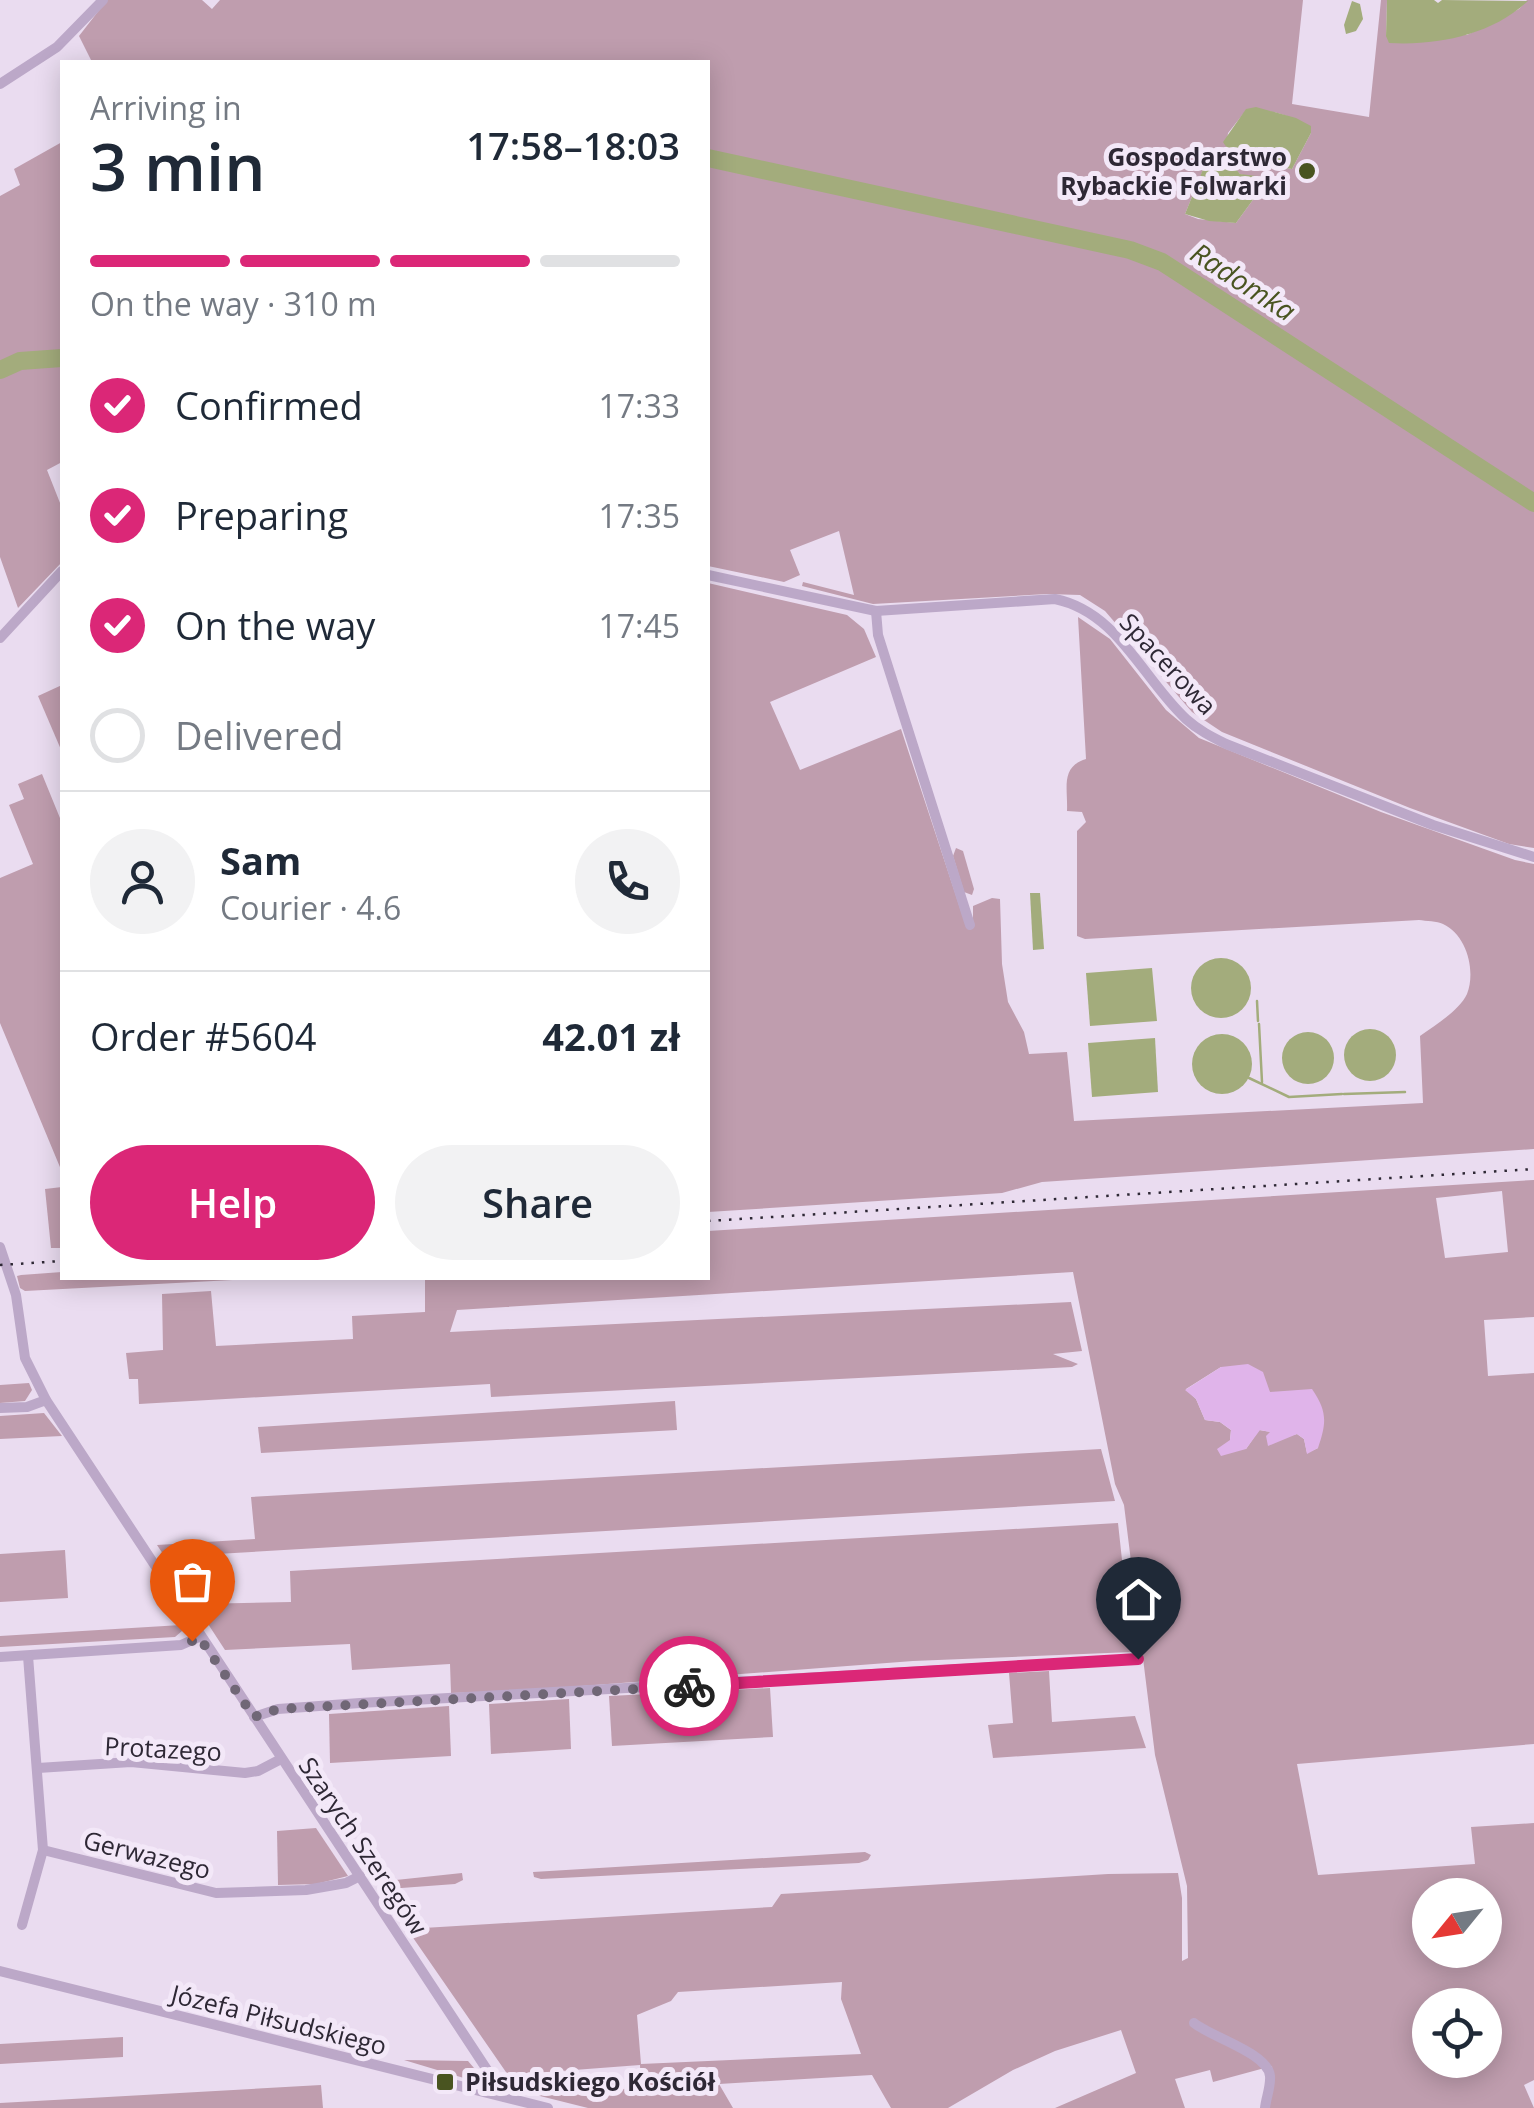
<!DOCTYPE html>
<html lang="en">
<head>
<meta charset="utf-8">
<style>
  body { margin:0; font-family:"Open Sans",sans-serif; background:#f2f2f3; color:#1f2937; height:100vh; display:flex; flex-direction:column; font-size:38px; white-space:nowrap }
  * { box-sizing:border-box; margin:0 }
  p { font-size:32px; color:#747a83 }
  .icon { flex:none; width:55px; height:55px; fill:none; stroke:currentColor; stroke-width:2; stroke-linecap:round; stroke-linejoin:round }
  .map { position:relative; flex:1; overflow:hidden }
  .details { position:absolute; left:60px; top:60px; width:650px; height:1220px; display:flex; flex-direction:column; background:#fff; border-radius:0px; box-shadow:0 5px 25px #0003 }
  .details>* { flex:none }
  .needle { width:65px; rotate:240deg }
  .buttons { position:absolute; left:1412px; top:1878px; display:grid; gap:20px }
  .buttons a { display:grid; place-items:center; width:90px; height:90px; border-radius:50%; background:#fff; box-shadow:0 5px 25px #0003; font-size:50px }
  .pin { position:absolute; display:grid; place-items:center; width:85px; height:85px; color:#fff; margin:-102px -42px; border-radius:50% 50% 50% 0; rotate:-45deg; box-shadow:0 0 10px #0007 }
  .pin .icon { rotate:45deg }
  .courier { position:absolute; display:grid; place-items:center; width:100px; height:100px; margin:-50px; border:8px solid #db2777; border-radius:50%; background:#fff; color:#222; box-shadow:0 2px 12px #0007 }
  .summary em { font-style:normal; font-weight:600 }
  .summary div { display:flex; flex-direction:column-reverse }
  .summary { display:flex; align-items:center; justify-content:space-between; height:170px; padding:0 30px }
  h1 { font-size:65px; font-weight:600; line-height:75px }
  .bar { display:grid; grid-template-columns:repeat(4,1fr); gap:15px 10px; align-content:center; height:120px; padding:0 30px }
  .bar i { height:12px; border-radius:8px; background:#e0e1e3 }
  .bar .on { background:#db2777 }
  .bar p { grid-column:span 4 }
  .line { display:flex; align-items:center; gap:25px; padding:0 30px; border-top:2px solid #e0e1e3 }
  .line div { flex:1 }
  .round { display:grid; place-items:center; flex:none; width:105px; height:105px; border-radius:52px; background:#f2f2f3 }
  ol { padding:0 30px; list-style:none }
  li { display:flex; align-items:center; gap:30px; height:110px }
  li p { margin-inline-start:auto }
  li .icon { padding:10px; border-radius:50%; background:#db2777; color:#fff; stroke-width:4 }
  li:last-child { color:#747a83 }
  li i { width:55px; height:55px; border:5px solid #e0e1e3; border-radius:50% }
  .button { display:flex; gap:20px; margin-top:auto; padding:20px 30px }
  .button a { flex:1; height:115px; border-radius:60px; background:#db2777; color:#fff; font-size:40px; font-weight:600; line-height:115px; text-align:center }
  .button a+a { background:#f2f2f3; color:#1f2937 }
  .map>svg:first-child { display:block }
  .green { fill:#bf9dae; fill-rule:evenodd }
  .sand { fill:#e0b4ea }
  .water { fill:#a3ac7c }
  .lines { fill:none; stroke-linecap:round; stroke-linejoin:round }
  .stream { stroke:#a3ac7c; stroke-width:2.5 }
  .river { stroke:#a3ac7c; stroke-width:18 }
  .minor { stroke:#bca8c8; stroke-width:10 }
  .rail { stroke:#2e2835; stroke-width:2.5; stroke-dasharray:2.5 8; stroke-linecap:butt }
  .done { stroke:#706776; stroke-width:10; stroke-dasharray:0 18 }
  .route { stroke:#db2777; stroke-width:12 }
  .poi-dot { fill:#495420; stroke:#f3e8f8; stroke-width:4 }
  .labels { text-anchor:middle; stroke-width:10; stroke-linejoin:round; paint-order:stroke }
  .poi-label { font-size:25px; font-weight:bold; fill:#2e2835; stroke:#f3e8f8; text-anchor:end }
  .street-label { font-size:25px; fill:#2e2835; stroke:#f3e8f8 }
  .water-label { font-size:28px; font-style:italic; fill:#495420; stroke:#f3e8f8 }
</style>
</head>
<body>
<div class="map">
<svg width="1534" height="2108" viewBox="0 0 1534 2108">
  <rect width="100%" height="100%" fill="#eadcf0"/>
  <g class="green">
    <path d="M 107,0 L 202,0 L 212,9 L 220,0 L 1303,0 L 1292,104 L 1369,117 L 1381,0 L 1387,0 L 1386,36 L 1467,35 L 1519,9 L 1527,0 L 1534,0 L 1534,848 L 1509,844 L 1410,808 L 1222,732 L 1192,712 L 1105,611 L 1080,595 L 1047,594 L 873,604 L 802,586 L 803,582 L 854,595 L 839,531 L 790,550 L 800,575 L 784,582 L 708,566 L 708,62 L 92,62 L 79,36 ZM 1247,109 C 1273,111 1292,113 1311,133 L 1292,169 L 1252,162 L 1226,149 L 1228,133 ZM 1223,159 L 1240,174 L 1266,182 L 1236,223 L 1198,219 L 1185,214 L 1206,163 Z"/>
    <polygon points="62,142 62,462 47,470 62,508 62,562 18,608 0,557 0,196 20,185 14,169"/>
    <path d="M 708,583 L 847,615 L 864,629 L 876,657 L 770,702 L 800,770 L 901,729 L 965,923 L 973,925 L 973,906 L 992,898 L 1000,899 L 1002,964 L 1008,1002 L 1024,1032 L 1029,1054 L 1067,1052 L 1074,1121 L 1423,1103 L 1420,1036 C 1435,1025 1459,1011 1467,994 C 1476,971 1467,935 1443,924 C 1437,921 1426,921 1419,920 L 1085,939 L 1077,936 L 1077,831 L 1086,822 L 1082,812 L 1067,811 C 1068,788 1060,767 1086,759 L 1078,617 L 1110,639 L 1166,710 L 1199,738 L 1381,812 L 1515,860 L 1534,864 L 1534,1149 L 1042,1182 L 1002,1193 L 708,1212 Z"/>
    <polygon points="62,685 62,752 38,696"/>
    <polygon points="42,774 62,823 62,1172 0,1023 0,878 33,864 9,805 24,799 18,784"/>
    <polygon points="956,848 963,851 974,889 972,895 964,892 953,856"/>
    <path d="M 1534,1180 L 1534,1317 L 1484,1320 L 1488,1376 L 1534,1373 L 1534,1744 L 1297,1764 L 1318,1875 L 1475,1864 L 1471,1827 L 1534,1823 L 1534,2080 L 1524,2085 L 1534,2108 L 1268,2108 L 1273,2085 L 1272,2066 L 1213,2082 L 1210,2070 L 1175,2079 L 1185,2108 L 1055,2108 L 1136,2073 L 1121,2030 L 1055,2051 L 1013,2070 L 948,2108 L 891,2108 L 872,2075 L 719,2084 L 733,2108 L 588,2108 L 532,2094 L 641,2088 L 640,2065 L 508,2075 L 407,1929 L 772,1907 L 781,1894 L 1108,1874 L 1178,1873 L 1182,1898 L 1182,1961 L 1188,1958 L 1187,1886 L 1155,1755 L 1124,1505 L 1115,1484 L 1073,1272 L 457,1310 L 450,1332 L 1071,1302 L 1082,1351 L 1053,1354 L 1078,1364 L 1072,1367 L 491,1397 L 490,1384 L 139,1404 L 138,1379 L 129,1379 L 126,1353 L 163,1350 L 162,1294 L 211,1291 L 216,1346 L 353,1339 L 352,1316 L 425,1312 L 425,1278 L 708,1278 L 708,1231 ZM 1502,1191 L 1508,1252 L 1445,1258 L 1436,1198 ZM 1221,1367 L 1270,1392 L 1318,1448 L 1307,1453 L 1304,1439 L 1297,1434 L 1278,1439 L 1271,1432 L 1259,1430 L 1246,1449 L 1230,1440 L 1231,1430 L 1220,1422 L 1205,1420 L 1196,1399 L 1186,1389 ZM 1430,1895 L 1485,1895 L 1485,1950 L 1430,1950 ZM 842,1982 L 841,1999 L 861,2054 L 641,2064 L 637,2015 L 671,2001 L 678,1992 ZM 1430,2005 L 1485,2005 L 1485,2060 L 1430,2060 Z"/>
    <polygon points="62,1187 62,1248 51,1248 45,1189"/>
    <polygon points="62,1272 62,1278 270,1278 25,1291 20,1288 17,1276 21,1275"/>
    <polygon points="29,1383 32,1390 25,1401 0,1403 0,1385"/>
    <polygon points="675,1401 677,1430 261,1453 258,1427"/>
    <polygon points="44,1413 62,1436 0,1439 0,1416"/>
    <polygon points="1101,1449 1115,1501 165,1557 157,1545 255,1539 251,1497"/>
    <polygon points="1118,1523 1132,1652 913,1661 515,1691 451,1693 450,1664 352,1670 350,1644 225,1650 195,1604 291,1602 290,1571"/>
    <polygon points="65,1550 68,1598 0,1602 0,1554"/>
    <polygon points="181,1625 182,1631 175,1637 0,1647 0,1636"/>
    <polygon points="1049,1671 1052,1722 1135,1716 1146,1748 993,1758 988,1725 1013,1723 1009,1673"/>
    <polygon points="770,1688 773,1737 612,1746 609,1696"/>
    <polygon points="569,1699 571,1749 491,1754 489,1704"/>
    <polygon points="449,1706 451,1756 330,1763 329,1714"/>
    <polygon points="316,1828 348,1876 316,1884 278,1885 277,1831"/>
    <polygon points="865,1852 871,1855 868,1860 859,1863 541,1879 534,1877 533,1872"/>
    <polygon points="462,1873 463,1880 455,1884 388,1889 377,1882"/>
    <polygon points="123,2037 123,2057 0,2064 0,2044"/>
    <polygon points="404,2060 468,2061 486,2082 477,2082"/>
    <polygon points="321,2085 323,2108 0,2108 0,2103"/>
  </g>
  <path class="sand" d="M 1248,1364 L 1263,1372 L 1270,1392 L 1312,1389 C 1327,1411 1327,1422 1318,1448 L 1307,1454 L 1304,1439 L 1297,1434 L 1268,1446 L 1266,1436 L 1270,1432 L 1260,1430 L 1246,1449 L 1221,1456 L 1217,1449 L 1230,1440 L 1231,1430 L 1220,1422 L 1205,1420 L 1196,1399 L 1185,1390 L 1221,1367 Z"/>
  <g class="water">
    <path d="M 1387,0 L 1434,0 L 1438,3 L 1442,0 L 1528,1 C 1492,35 1437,46 1389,43 L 1386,36 Z"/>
    <polygon points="1352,1 1360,4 1363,19 1356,31 1346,34 1344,25"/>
    <path d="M 1256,107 L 1296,118 L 1311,126 L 1311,133 L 1292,169 C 1270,166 1235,163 1223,142 L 1246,109 Z"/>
    <polygon points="1211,159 1229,161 1240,174 1265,177 1266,182 1236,223 1209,221 1185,214 1206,162"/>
    <polygon points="1030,893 1040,893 1044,949 1033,950"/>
    <circle cx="1221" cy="988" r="30"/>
    <polygon points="1152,968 1157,1021 1090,1026 1086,973"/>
    <circle cx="1370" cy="1055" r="26"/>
    <circle cx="1308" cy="1058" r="26"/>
    <circle cx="1222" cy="1064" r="30"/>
    <polygon points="1155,1038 1158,1092 1092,1097 1088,1043"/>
  </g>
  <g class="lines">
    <g class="stream">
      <polyline points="1257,1001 1258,1021"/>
      <polyline points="1259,1024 1262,1082"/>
      <polyline points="1249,1078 1289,1097 1342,1094"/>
      <polyline points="1344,1094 1405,1092"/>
    </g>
    <g class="river">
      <polyline points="708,158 1130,250 1162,262 1534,503"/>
      <polyline points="0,370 20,361 62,358"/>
    </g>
    <g class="minor">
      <polyline points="0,84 57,47 103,0"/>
      <path d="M 708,575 L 876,611 L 1055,599 C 1118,612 1142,678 1186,719 C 1198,730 1212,737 1226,744 L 1433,825 L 1534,857"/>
      <polyline points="876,611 878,635 970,925"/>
      <polyline points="0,638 62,571"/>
      <polyline points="0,1247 16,1295 25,1358 46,1400 505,2097"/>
      <polyline points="0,1408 27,1407 46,1400"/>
      <polyline points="0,1657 181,1645 199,1637"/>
      <polyline points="254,1717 278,1709 360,1703 1138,1659"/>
      <polyline points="38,1768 131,1762 245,1773 258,1771 281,1759"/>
      <polyline points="43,1850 216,1893 306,1890 346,1883 360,1876"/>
      <polyline points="22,1925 43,1850 28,1656"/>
      <polyline points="0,1971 548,2108"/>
      <path d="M 1194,2023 C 1211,2037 1268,2053 1270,2076 C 1271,2086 1266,2098 1265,2108"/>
    </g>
    <g class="rail">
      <polyline points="708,1221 1534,1169"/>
      <polyline points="0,1265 62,1261"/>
    </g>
  </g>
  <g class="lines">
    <polyline class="done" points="192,1641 199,1637 254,1717 278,1709 689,1686"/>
    <polyline class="route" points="689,1686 1138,1659"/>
  </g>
  <g class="poi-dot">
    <circle cx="1307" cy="171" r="10"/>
    <rect x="435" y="2072" width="20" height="20" rx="5"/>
  </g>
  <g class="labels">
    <g class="poi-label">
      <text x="1287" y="166">Gospodarstwo<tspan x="1287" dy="29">Rybackie Folwarki</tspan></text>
      <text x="465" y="2091" text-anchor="start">Piłsudskiego Kościół</text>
    </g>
    <g class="street-label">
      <text transform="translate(1168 664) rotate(47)" y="9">Spacerowa</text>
      <text transform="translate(163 1749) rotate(3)" y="9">Protazego</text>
      <text transform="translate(363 1846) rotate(56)" y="9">Szarych Szeregów</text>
      <text transform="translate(147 1855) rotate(14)" y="9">Gerwazego</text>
      <text transform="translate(279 2020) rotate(14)" y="9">Józefa Piłsudskiego</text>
    </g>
    <g class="water-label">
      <text transform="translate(1243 282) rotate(33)" y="10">Radomka</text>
    </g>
  </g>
</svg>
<div class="buttons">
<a><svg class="needle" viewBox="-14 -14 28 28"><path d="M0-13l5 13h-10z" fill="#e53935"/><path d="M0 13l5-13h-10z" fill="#747a83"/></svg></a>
<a><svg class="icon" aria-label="locate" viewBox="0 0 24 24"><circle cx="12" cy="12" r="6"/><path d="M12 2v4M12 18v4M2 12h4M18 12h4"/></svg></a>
</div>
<div class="pin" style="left:192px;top:1641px;background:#ea580c"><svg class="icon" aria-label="bag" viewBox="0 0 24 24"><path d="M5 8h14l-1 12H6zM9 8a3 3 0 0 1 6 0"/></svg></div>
<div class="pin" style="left:1138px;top:1659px;background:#1f2937"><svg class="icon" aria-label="home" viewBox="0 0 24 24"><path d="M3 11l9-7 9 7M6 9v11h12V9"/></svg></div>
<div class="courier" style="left:689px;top:1686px"><svg class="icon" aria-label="bike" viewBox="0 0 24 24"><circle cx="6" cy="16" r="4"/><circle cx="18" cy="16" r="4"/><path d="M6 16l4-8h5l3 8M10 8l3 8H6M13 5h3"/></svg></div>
<section class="details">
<div class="summary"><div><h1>3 min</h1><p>Arriving in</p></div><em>17:58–18:03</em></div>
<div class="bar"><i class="on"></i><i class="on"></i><i class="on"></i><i></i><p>On the way · 310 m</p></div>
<ol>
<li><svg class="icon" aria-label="check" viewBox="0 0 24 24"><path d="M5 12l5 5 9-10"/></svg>Confirmed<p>17:33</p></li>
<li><svg class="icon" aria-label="check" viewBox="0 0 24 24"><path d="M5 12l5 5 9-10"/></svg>Preparing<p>17:35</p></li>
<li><svg class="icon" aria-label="check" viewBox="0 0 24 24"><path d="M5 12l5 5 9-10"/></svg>On the way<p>17:45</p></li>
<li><i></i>Delivered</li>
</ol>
<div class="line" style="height:180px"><a class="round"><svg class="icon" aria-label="person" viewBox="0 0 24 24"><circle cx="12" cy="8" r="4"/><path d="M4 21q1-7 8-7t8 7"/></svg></a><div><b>Sam</b><p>Courier · 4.6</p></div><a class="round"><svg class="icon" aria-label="phone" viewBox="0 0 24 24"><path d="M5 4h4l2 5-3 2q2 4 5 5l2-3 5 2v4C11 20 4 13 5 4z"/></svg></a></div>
<div class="line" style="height:130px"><div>Order #5604</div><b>42.01 zł</b></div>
<div class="button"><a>Help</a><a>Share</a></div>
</section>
</div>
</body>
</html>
